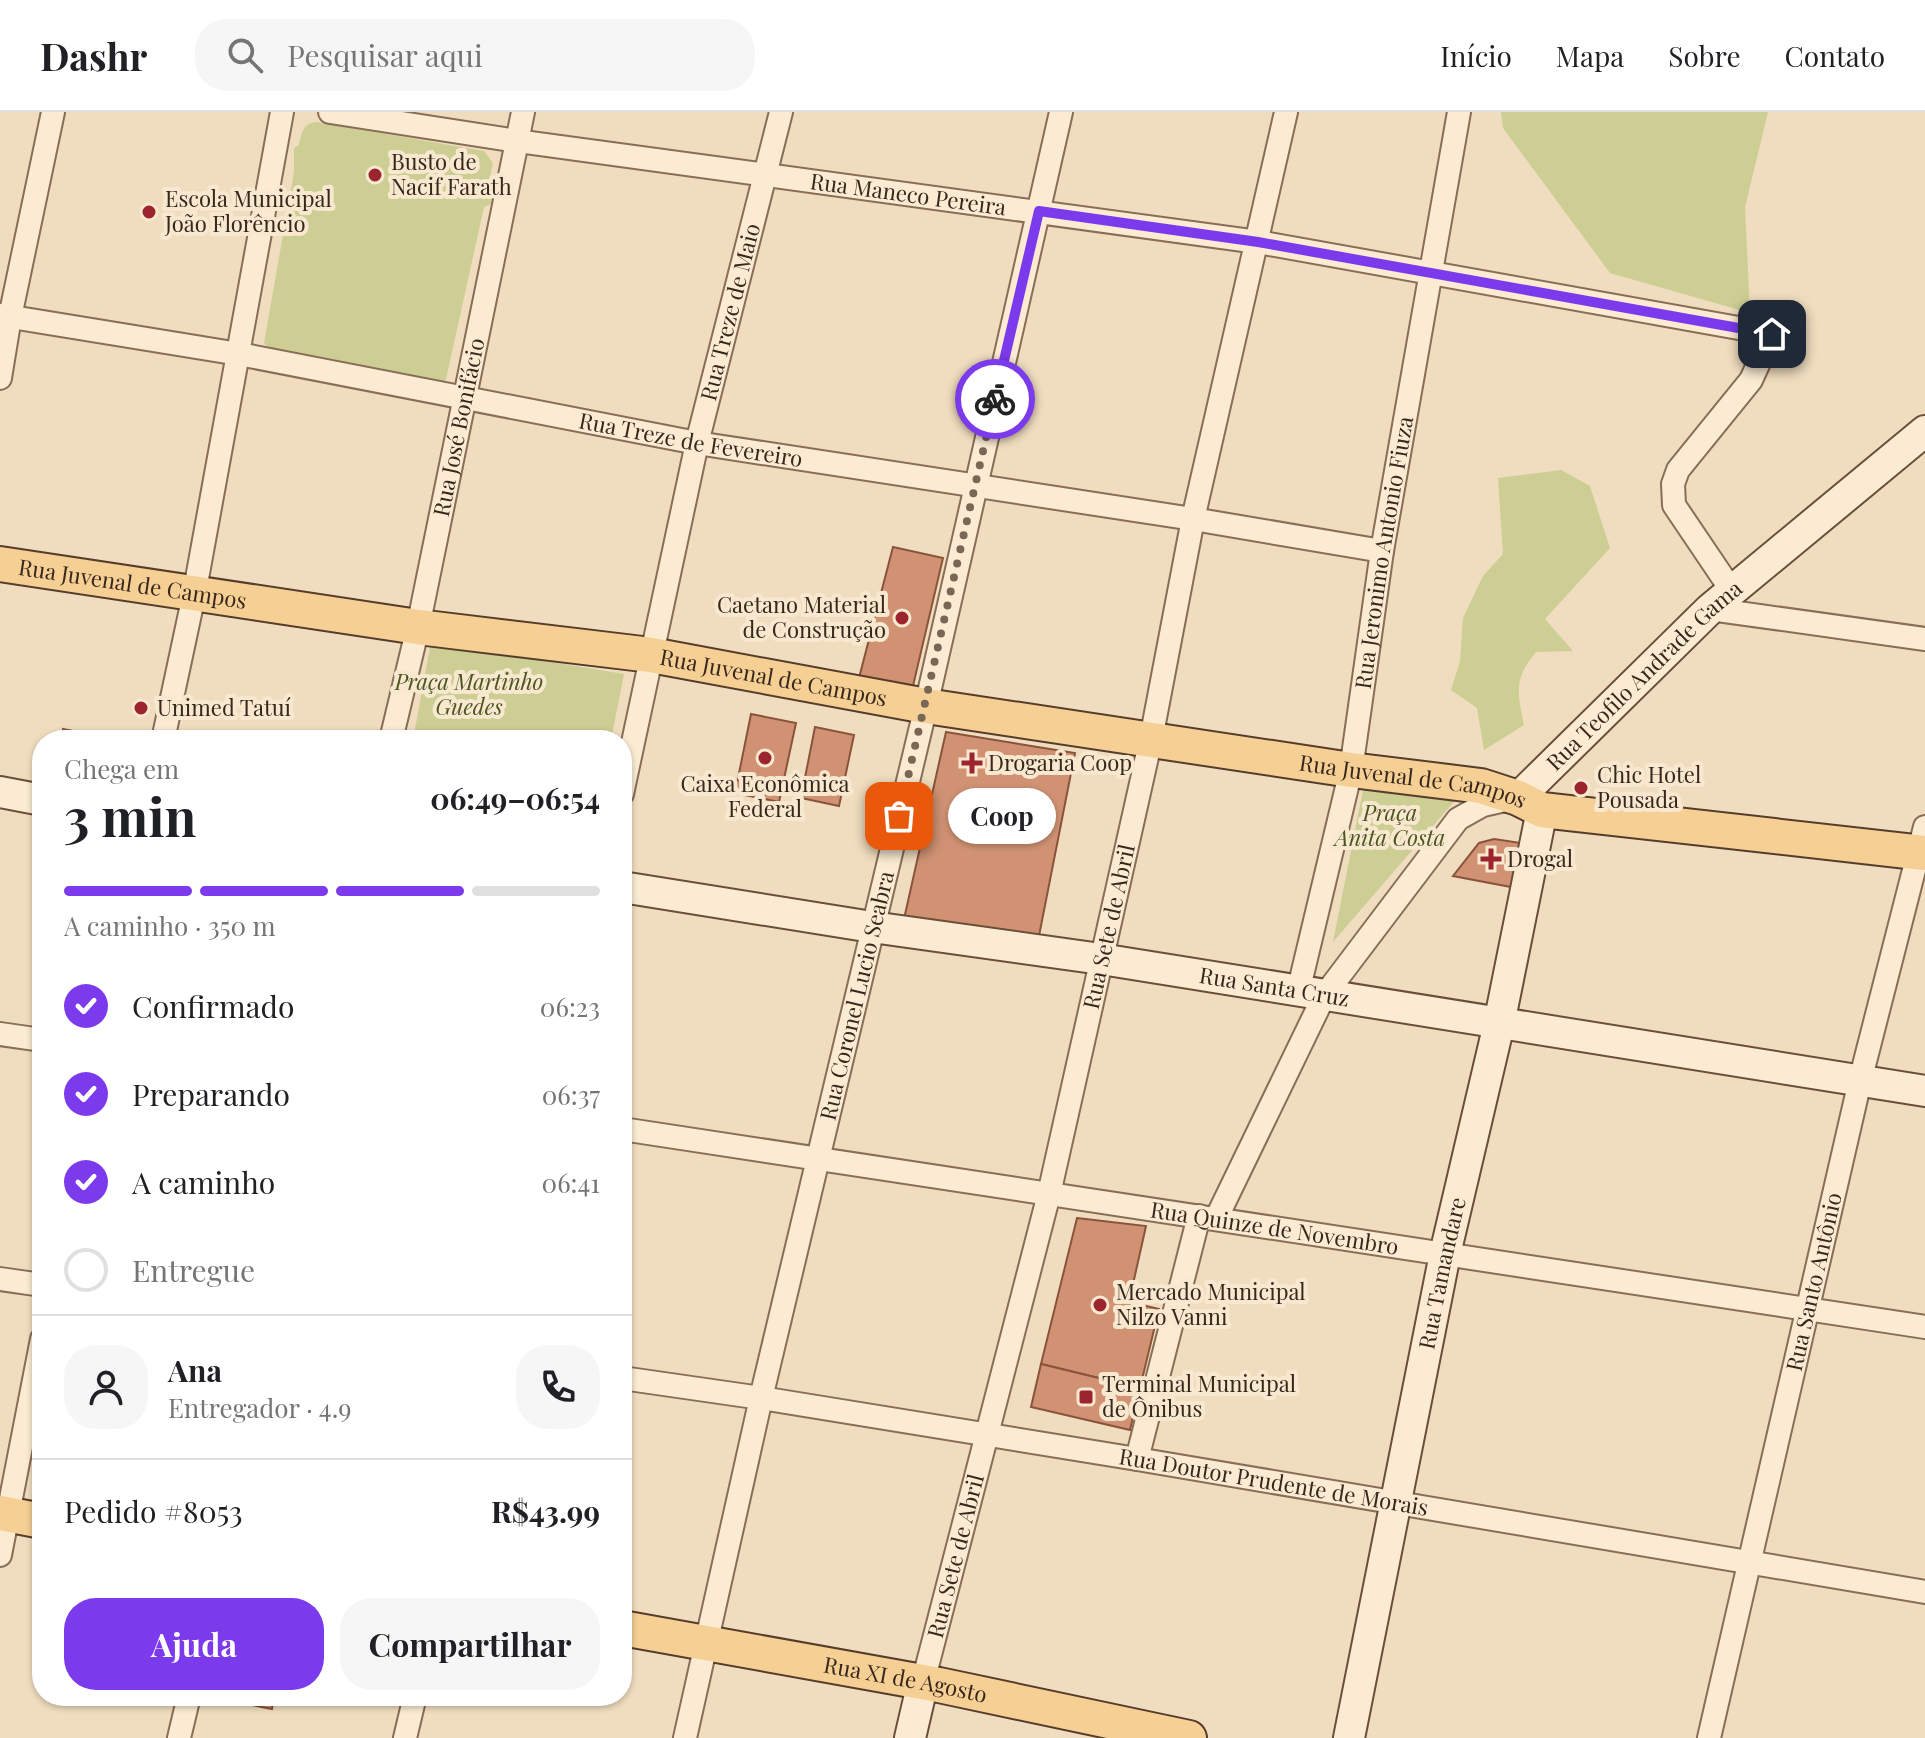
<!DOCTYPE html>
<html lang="pt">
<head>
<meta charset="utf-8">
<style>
  body { margin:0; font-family:"Playfair Display",serif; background:#f6f6f6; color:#202124; height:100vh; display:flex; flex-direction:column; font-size:30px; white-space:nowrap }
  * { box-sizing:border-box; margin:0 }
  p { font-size:26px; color:#757577 }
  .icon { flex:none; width:44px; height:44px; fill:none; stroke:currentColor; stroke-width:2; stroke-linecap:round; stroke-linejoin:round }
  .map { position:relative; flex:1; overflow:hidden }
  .details { position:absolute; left:32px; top:618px; width:600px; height:976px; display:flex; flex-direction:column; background:#fff; border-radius:32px; box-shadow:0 2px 6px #0004 }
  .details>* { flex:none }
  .pin { position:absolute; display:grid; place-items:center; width:68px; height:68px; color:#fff; margin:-34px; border-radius:16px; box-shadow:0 4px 12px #0006 }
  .courier { position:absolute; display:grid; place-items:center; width:80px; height:80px; margin:-40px; border:6px solid #7c3aed; border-radius:50%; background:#fff; color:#222; box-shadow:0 2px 10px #0007 }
  .bubble { position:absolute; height:56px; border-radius:28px; background:#fff; box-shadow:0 2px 6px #0004; font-size:26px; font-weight:700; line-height:56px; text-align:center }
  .headline em { font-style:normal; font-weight:700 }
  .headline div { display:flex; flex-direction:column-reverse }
  .headline { display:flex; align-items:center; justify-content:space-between; height:136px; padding:0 32px }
  h1 { font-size:52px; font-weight:700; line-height:60px }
  .bar { display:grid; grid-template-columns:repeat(4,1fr); gap:12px 8px; align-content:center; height:96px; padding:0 32px }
  .bar i { height:10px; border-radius:6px; background:#e0e0e0 }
  .bar .current { background:#7c3aed }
  .bar p { grid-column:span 4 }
  .line { display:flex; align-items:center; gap:20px; padding:0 32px; border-top:2px solid #e0e0e0 }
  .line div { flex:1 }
  .round { display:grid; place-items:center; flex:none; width:84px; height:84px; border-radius:32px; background:#f6f6f6 }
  ol { padding:0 32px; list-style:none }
  li { display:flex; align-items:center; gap:24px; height:88px }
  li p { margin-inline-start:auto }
  li .icon { padding:8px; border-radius:50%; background:#7c3aed; color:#fff; stroke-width:4 }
  li:last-child { color:#757577 }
  li i { width:44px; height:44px; border:4px solid #e0e0e0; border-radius:50% }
  .button { display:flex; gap:16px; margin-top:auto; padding:16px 32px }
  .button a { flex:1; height:92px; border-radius:32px; background:#7c3aed; color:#fff; font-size:32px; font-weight:700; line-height:92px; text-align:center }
  .button a+a { background:#f6f6f6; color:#202124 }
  header { display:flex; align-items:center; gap:48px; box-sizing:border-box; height:112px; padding:0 40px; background:#fff; border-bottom:2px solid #e0e0e0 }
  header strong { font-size:38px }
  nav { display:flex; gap:44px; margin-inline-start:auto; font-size:28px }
  .search { width:560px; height:72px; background:#f6f6f6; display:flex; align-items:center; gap:20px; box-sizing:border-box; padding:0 28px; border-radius:32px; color:#757577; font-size:30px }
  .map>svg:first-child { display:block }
  .green { fill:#ccce93 }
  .building { fill:#d09273; stroke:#89543b; stroke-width:2 }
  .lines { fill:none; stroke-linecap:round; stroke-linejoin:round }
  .street-casing { stroke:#896d57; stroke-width:26 }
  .secondary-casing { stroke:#6b4e3a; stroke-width:34 }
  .primary-casing { stroke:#563c2b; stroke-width:38 }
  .street { stroke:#faebd2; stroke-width:22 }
  .secondary { stroke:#faebd2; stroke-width:30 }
  .primary { stroke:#f5cf94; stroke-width:34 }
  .done { stroke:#786755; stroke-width:8; stroke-dasharray:0 14.4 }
  .route { stroke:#7c3aed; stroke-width:10 }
  .poi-dot { fill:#9b242f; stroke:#f7e8cf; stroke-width:3 }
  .labels { text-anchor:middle; stroke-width:8; stroke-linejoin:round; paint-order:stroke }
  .poi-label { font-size:22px; fill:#38271c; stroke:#f7e8cf; text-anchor:start }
  .street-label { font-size:22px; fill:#38271c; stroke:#f7e8cf }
  .park-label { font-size:22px; font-style:italic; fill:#4d5521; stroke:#f7e8cf }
</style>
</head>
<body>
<header>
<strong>Dashr</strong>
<div class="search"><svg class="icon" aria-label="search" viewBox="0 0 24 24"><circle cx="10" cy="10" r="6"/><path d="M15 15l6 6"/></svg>Pesquisar aqui</div>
<nav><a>Início</a><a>Mapa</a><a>Sobre</a><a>Contato</a></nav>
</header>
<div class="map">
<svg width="1925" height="1626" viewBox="0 0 1925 1626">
  <rect width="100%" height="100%" fill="#f0ddbf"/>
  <g class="green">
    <polygon points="1501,0 1768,0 1745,95 1750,201 1610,161 1503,16"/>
    <path d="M 317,10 L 484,39 L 493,51 L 490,65 L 495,72 L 491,92 L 484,95 L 446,267 L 443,272 L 273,240 L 264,231 L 294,60 L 294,36 L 299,33 C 302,20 303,11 317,10 Z"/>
    <path d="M 1561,358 L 1590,374 L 1610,436 L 1545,507 L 1573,539 L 1536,540 C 1514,566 1517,580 1524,613 L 1484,638 L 1477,596 L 1451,578 L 1460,549 L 1463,506 L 1483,464 L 1503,442 L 1498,366 Z"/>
    <polygon points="431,530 624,562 611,628 413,628"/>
    <polygon points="1364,673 1458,685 1333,830"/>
  </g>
  <g class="building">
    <polygon points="893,435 943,446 913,574 859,566"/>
    <polygon points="751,602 796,611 779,690 735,681"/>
    <polygon points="815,615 854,623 839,694 801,686"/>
    <polygon points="63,617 98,624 97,628 61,628"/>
    <polygon points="946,620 1075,641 1039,824 904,807"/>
    <polygon points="1494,727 1521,731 1511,775 1453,764 1479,731"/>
    <polygon points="1077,1106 1146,1114 1129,1190 1159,1197 1140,1276 1041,1252"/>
    <polygon points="1041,1252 1140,1276 1130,1318 1031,1295"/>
    <polygon points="239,1584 274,1584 272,1597 237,1590"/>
  </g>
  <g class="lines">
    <defs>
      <g id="street">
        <path id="s1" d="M 330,0 L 517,29 L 1258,130 L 1772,222 L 1751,268 L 1678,358 L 1673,372 L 1674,393 L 1732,479"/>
        <path id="s2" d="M 0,203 L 239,242 L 697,331 L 1193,407 L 1382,439"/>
        <polyline points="0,266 10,205 53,0"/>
        <polyline points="1710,497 1925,527"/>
        <polyline points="163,628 194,483 282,0"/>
        <path id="s3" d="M 391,628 L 418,515 L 523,0"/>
        <path id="s4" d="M 622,682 L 697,331 L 781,0"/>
        <path id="s5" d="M 1298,880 L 1351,658 L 1382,439 L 1459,0"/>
        <polyline points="0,922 42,928"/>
        <path id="s6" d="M 622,1017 L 1925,1215"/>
        <polyline points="1216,1107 1324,884 1458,707 1483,693 1510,687"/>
        <polyline points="0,1167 42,1173"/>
        <path id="s7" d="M 622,1266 L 761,1286 L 1137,1347 L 1925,1480"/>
        <polyline points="1137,1347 1199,1104"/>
        <polyline points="0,1443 42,1227"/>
        <path id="s8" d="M 923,1570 L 1049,1082 L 1151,627 L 1193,407 L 1286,0"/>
        <polyline points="179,1626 189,1584"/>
        <polyline points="405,1626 415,1584"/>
        <path id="s9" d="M 685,1626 L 761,1286 L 926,594 L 1061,0"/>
        <path id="s10" d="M 1709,1626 L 1860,969 L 1925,715"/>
      </g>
      <g id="secondary">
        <polyline points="0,680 42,688"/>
        <path id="s11" d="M 1518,686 L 1710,497 L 1925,319"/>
        <path id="s12" d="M 622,775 L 872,815 L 1101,847 L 1925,979"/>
        <polyline points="910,1626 923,1570"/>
        <path id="s13" d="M 1349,1626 L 1445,1142 L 1499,912 L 1542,698"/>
      </g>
      <g id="primary">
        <path id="s14" d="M 0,452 L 418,515 L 651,543 L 926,594 L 1351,658 L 1481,674 L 1518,686 L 1542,698 L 1925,741"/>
        <polyline points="0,1401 42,1409"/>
        <path id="s15" d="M 622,1516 L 939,1573 L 1189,1626"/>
      </g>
    </defs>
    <use href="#street" class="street-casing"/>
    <use href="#secondary" class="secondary-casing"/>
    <use href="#primary" class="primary-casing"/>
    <use href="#street" class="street"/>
    <use href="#secondary" class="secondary"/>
    <use href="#primary" class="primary"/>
  </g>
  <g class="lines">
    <polyline class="done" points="899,704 995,287"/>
    <polyline class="route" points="995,287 1039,99 1258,130 1772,222"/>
  </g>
  <g class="poi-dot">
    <circle cx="375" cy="63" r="8"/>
    <circle cx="149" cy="100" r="8"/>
    <circle cx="902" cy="506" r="8"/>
    <circle cx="141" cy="596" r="8"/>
    <circle cx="765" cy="646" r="8"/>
    <path d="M968 639h8v8h8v8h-8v8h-8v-8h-8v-8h8z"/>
    <circle cx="1581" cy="676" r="8"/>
    <path d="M1487 735h8v8h8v8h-8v8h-8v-8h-8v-8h8z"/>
    <circle cx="1100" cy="1193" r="8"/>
    <rect x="1078" y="1277" width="16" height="16" rx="4"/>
  </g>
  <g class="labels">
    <g class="poi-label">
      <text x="391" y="58">Busto de<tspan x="391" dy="25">Nacif Farath</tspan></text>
      <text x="165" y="95">Escola Municipal<tspan x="165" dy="25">João Florêncio</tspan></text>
      <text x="886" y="501" text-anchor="end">Caetano Material<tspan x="886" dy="25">de Construção</tspan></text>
      <text x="157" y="604">Unimed Tatuí</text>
      <text x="988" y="659">Drogaria Coop</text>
      <text x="1597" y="671">Chic Hotel<tspan x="1597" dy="25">Pousada</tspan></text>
      <text x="765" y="680" text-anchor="middle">Caixa Econômica<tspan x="765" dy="25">Federal</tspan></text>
      <text x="1507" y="755">Drogal</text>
      <text x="1116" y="1188">Mercado Municipal<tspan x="1116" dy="25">Nilzo Vanni</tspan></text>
      <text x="1102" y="1280">Terminal Municipal<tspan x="1102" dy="25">de Ônibus</tspan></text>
    </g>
    <g class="street-label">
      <text dy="8" stroke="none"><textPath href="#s1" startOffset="584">Rua Maneco Pereira</textPath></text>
      <text dy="8" stroke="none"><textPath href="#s4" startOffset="494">Rua Treze de Maio</textPath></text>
      <text dy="8" stroke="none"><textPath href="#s3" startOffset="320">Rua José Bonifácio</textPath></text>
      <text dy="8" stroke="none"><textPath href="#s2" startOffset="702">Rua Treze de Fevereiro</textPath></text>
      <text dy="8" stroke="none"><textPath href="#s5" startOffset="448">Rua Jeronimo Antonio Fiuza</textPath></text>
      <text dy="8" stroke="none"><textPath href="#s14" startOffset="134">Rua Juvenal de Campos</textPath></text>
      <text dy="8" stroke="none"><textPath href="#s11" startOffset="176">Rua Teofilo Andrade Gama</textPath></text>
      <text dy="8" stroke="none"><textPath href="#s14" startOffset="782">Rua Juvenal de Campos</textPath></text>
      <text dy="8" stroke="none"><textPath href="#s14" startOffset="1430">Rua Juvenal de Campos</textPath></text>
      <text dy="8" stroke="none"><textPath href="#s8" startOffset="778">Rua Sete de Abril</textPath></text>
      <text dy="8" stroke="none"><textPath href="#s12" startOffset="660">Rua Santa Cruz</textPath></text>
      <text dy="8" stroke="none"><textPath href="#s9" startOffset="762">Rua Coronel Lucio Seabra</textPath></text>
      <text dy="8" stroke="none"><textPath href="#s6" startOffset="660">Rua Quinze de Novembro</textPath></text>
      <text dy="8" stroke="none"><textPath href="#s13" startOffset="474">Rua Tamandare</textPath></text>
      <text dy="8" stroke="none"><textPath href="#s10" startOffset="468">Rua Santo Antônio</textPath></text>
      <text dy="8" stroke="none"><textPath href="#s7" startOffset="660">Rua Doutor Prudente de Morais</textPath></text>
      <text dy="8" stroke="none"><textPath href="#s8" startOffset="130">Rua Sete de Abril</textPath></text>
      <text dy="8" stroke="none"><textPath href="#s15" startOffset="288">Rua XI de Agosto</textPath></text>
    </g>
    <g class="park-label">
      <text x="469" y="578">Praça Martinho<tspan x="469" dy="25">Guedes</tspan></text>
      <text x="1390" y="709">Praça<tspan x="1390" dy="25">Anita Costa</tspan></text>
    </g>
  </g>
</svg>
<div class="pin" style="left:899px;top:704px;background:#ea580c"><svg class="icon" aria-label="bag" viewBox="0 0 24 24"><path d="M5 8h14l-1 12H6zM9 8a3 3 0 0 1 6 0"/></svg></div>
<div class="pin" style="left:1772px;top:222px;background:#1f2937"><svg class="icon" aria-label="home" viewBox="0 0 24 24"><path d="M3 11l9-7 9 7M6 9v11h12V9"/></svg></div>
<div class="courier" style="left:995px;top:287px"><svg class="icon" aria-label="bike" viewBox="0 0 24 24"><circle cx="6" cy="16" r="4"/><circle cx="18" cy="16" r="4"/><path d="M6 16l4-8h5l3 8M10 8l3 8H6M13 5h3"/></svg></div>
<div class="bubble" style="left:948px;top:676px;width:108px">Coop</div>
<section class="details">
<div class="headline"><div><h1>3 min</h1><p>Chega em</p></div><em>06:49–06:54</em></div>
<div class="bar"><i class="current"></i><i class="current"></i><i class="current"></i><i></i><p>A caminho · 350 m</p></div>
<ol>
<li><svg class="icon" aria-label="check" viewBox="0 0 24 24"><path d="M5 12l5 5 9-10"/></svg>Confirmado<p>06:23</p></li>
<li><svg class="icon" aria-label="check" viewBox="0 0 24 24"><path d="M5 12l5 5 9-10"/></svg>Preparando<p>06:37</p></li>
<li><svg class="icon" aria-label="check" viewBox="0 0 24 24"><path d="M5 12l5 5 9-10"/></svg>A caminho<p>06:41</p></li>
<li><i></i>Entregue</li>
</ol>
<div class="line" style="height:144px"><a class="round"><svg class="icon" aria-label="person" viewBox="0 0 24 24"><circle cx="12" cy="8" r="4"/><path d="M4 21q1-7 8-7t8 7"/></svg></a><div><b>Ana</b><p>Entregador · 4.9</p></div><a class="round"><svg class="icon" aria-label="phone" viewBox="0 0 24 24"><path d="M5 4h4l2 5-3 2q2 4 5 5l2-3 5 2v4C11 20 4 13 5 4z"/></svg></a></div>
<div class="line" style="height:104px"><div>Pedido #8053</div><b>R$43.99</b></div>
<div class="button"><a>Ajuda</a><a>Compartilhar</a></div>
</section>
</div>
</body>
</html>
